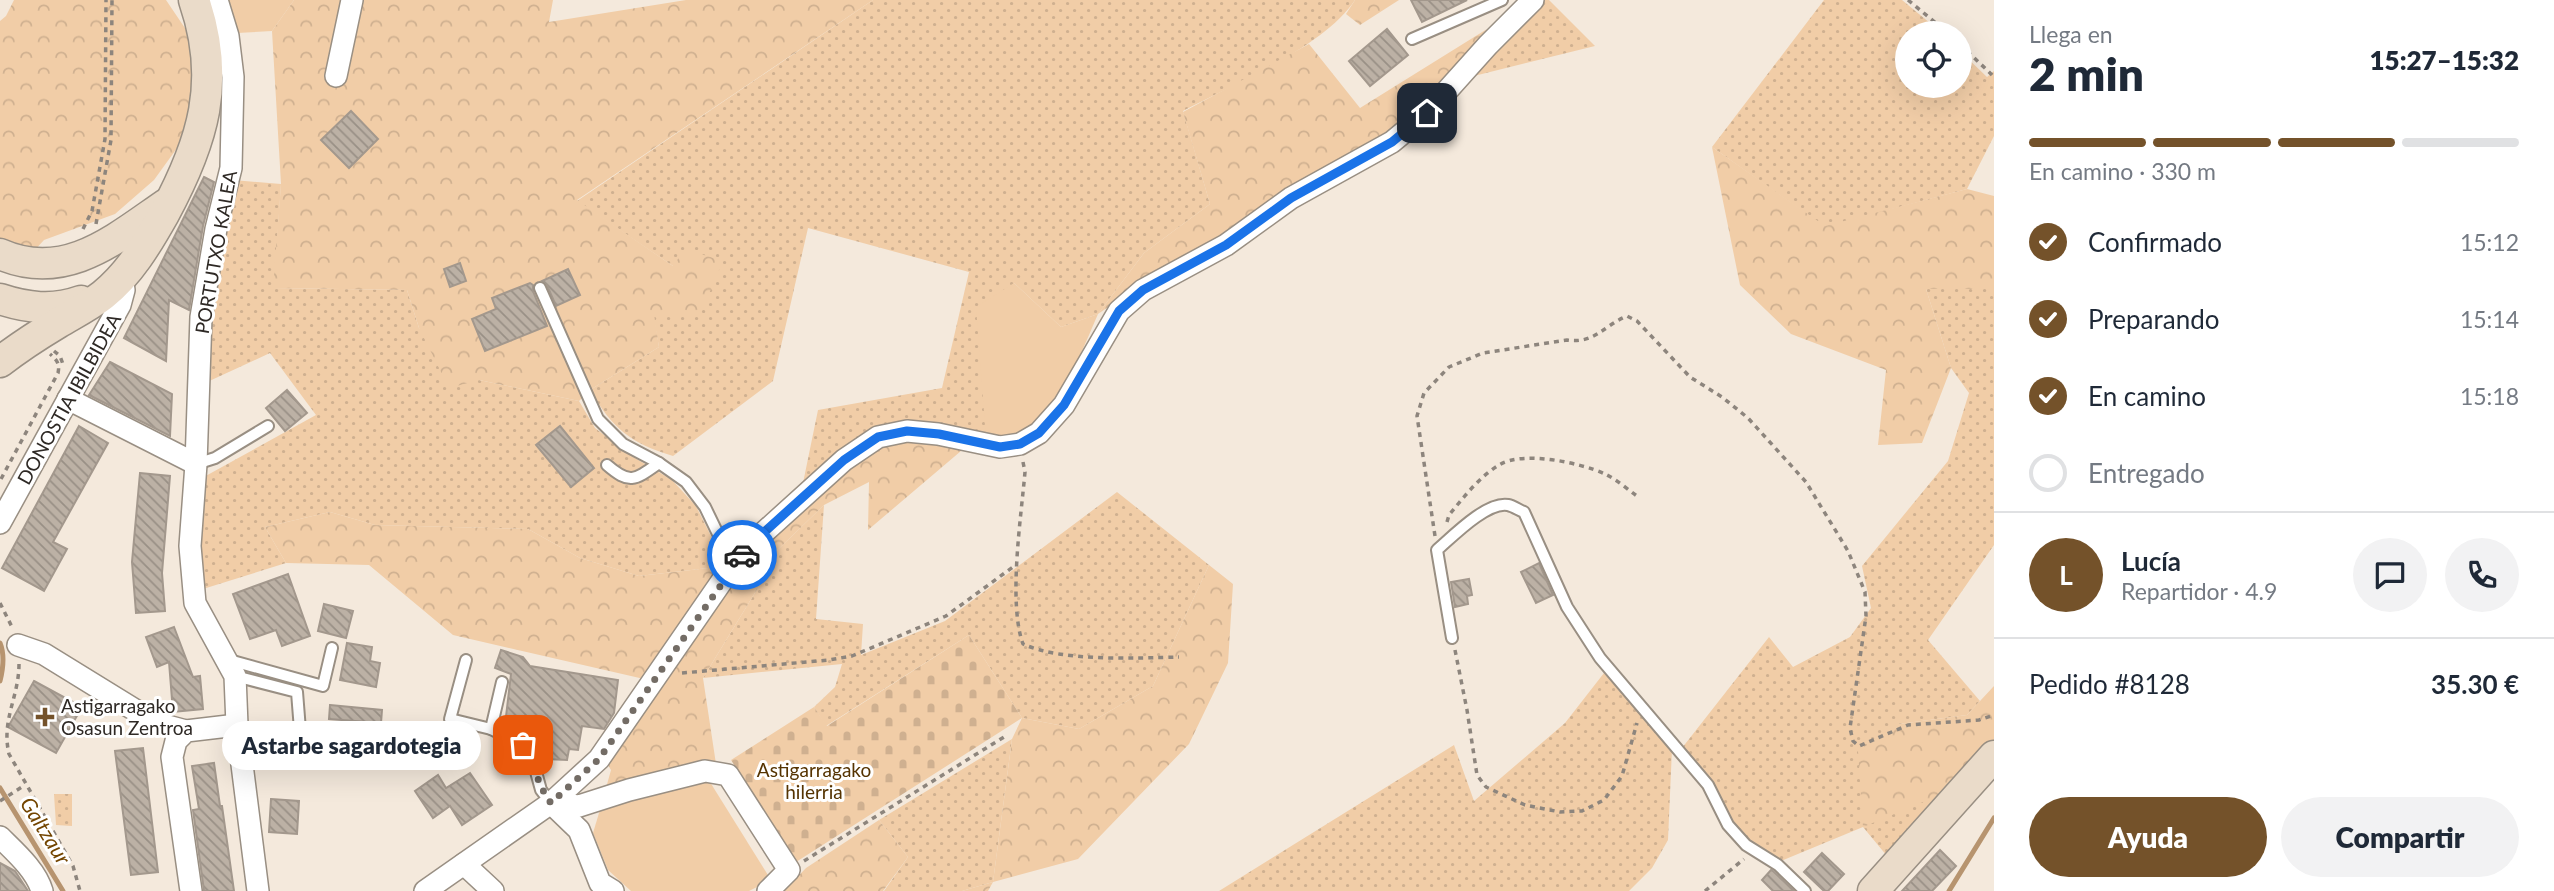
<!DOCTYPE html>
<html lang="es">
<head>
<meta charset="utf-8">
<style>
  body { margin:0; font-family:Lato,sans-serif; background:#f2f2f3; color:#1f2937; height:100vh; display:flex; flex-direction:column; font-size:26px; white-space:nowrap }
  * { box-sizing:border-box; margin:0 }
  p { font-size:23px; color:#747a83 }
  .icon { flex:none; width:38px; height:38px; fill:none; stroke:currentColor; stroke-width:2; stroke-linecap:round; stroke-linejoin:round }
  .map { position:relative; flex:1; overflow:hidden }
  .sheet { display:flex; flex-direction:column; background:#fff; width:560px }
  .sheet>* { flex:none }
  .tools { position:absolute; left:1895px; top:21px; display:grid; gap:14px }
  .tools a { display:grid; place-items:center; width:77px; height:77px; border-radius:50%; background:#fff; box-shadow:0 7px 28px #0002; font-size:35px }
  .pin { position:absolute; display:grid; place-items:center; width:60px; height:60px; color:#fff; margin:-30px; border-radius:14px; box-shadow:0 4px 10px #0006 }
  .courier { position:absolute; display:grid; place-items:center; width:70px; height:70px; margin:-35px; border:5px solid #1a73e8; border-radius:50%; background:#fff; color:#222; box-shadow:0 2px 9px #0007 }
  .bubble { position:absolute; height:49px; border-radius:24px; background:#fff; box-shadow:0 7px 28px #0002; font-size:23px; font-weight:800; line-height:49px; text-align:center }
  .headline em { font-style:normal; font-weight:800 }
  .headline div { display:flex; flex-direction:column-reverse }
  .headline { display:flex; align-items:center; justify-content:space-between; height:119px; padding:0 35px }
  h1 { font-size:46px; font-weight:800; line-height:52px }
  .bar { display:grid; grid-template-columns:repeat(4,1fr); gap:10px 7px; align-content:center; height:84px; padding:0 35px }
  .bar i { height:9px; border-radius:5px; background:#e0e1e3 }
  .bar .selected { background:#74522a }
  .bar p { grid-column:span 4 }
  .line { display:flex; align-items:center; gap:18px; padding:0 35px; border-top:2px solid #e0e1e3 }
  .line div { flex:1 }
  .round { display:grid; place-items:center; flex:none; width:74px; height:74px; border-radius:37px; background:#f2f2f3 }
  ol { padding:0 35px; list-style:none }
  li { display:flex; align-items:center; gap:21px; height:77px }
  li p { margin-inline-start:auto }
  li .icon { padding:7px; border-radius:50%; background:#74522a; color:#fff; stroke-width:4 }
  li:last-child { color:#747a83 }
  li i { width:38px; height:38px; border:4px solid #e0e1e3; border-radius:50% }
  .primary-button { display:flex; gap:14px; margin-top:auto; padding:14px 35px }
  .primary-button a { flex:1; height:80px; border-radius:42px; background:#74522a; color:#fff; font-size:28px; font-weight:800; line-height:80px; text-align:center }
  .primary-button a+a { background:#f2f2f3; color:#1f2937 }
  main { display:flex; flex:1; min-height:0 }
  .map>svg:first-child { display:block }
  .grass { fill:url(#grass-dots) }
  .forest { fill:url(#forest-crowns) }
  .cemetery { fill:url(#cemetery-stones) }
  .garden { fill:#f1cda7 }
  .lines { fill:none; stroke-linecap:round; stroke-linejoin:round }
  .stream { stroke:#b7946f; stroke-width:5 }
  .building { fill:url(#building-back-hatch); stroke:#a3988d; stroke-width:2 }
  .lane-casing { stroke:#998f83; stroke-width:14 }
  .street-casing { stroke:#998f83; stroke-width:24 }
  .secondary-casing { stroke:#998f83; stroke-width:33 }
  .path { stroke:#8d857d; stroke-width:3.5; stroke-dasharray:5 5; stroke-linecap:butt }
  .lane { stroke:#fff; stroke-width:10 }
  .street { stroke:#fff; stroke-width:21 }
  .secondary { stroke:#eadbc9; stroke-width:30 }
  .done { stroke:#736c65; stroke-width:7; stroke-dasharray:0 12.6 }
  .route { stroke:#1a73e8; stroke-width:9 }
  .poi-dot { fill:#74522a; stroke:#fff; stroke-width:2.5 }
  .labels { text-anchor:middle; stroke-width:6; stroke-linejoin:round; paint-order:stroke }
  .street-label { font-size:19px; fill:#2e2925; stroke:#fff }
  .poi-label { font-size:19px; fill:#2e2925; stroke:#fff; text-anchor:start }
  .park-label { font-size:19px; fill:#553301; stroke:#fff }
  .water-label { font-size:21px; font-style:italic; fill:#734500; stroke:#fff }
</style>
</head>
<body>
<main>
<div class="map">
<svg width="1994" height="891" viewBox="0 0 1994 891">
  <defs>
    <pattern id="grass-dots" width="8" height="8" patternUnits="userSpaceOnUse" patternTransform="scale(1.75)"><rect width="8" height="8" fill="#f1cda7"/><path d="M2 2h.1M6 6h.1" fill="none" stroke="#cfb090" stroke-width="1.8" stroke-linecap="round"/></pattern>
    <pattern id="forest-crowns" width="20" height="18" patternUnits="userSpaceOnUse" patternTransform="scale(1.75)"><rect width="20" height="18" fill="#f1cda7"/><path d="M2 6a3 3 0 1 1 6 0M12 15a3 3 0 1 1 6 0" fill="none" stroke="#cfb090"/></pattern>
    <pattern id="cemetery-stones" width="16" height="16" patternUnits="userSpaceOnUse" patternTransform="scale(1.75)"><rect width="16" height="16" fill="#f1cda7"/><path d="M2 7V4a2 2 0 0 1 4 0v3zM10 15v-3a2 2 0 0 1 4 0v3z" fill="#cfb090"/></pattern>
    <pattern id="building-back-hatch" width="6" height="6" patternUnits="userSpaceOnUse" patternTransform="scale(1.75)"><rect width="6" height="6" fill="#bcb1a5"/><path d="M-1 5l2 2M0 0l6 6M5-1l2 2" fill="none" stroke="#999086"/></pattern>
  </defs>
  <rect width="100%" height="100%" fill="#f4e9dc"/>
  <g class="grass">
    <path d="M 873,0 L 1355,0 C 1324,47 1234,84 1183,111 L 1210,204 L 1144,253 L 1098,314 L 1061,327 L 1014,283 L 986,439 L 847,446 L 803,483 L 818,410 L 942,388 L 969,272 L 808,228 L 773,381 L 673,456 C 630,443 613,429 590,390 L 659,347 L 653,314 L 673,266 L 577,201 Z"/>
    <polygon points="1543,0 1549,0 1595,46 1470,77"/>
    <polygon points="1824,0 1902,0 1942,33 1908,33 1908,86 1960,86 1960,51 1987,77 1994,71 1994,136 1967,189 1825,227 1712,147"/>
    <polygon points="233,180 281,184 274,288 407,290 419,328 479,380 579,401 595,428 630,455 672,480 696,506 726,566 639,576 580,558 528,529 375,525 330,512 265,527 286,563 203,589 200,525 202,478 316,415 270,353 205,383 209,289"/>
    <polygon points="1926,289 1994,289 1994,545 1928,640 1980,701 1967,715 1899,724 1947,792 1887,856 1863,827 1781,861 1749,839 1735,825 1710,779 1682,748 1769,637 1793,667 1850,637 1871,608 1862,566 1948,461 1969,393 1951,368"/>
    <polygon points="1117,492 1209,565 1153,686 1079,729 1022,718 969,635 826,726 814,707 835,687 842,664 703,678 764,578 763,564 824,505 816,619 863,624 861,655 945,621"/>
    <polygon points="1604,673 1672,749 1668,840 1652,868 1629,891 1219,891 1454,745 1474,801 1565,723"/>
    <polygon points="1012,739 993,882 962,891 884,891 908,857 879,820"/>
    <polygon points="54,794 72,794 72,826 56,825"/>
  </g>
  <g class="forest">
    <polygon points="14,0 166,0 193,40 194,101 180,144 154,180 115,214 44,240 33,252 0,239 0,21 6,16"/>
    <polygon points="294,0 553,0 549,22 686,0 873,0 577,200 673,266 685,249 723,261 699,317 654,314 659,347 590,390 579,401 479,380 449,388 419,328 407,290 273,288 281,184 272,31"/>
    <polygon points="1355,0 1399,0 1360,25 1346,14"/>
    <polygon points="1487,29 1422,107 1385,138 1143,283 1098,314 1144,253 1210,204 1183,112 1309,44 1360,108"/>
    <polygon points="1712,147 1825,226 1967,189 1994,196 1994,289 1926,289 1951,368 1922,443 1878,445 1886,370 1791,334 1740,285"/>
    <polygon points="907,436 940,441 961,451 868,530 869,482 824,505 763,564 764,578 703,678 716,764 606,788 611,770 605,760 756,545 880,442"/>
    <polygon points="330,512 375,525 528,529 580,558 639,576 726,566 644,679 453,635 369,565 286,563 265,527"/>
    <polygon points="1209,565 1233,584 1228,663 1189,744 1078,859 993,882 988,891 962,891 993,882 1012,739 1022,718 1079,729 1153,686"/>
    <polygon points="1994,686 1994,741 1947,792 1863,827 1858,751 1899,724 1967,715"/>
    <polygon points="879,820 908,857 883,891 784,891 806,868"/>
  </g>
  <polygon class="cemetery" points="969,635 1022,718 796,862 731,760 814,707 827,726"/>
  <g class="garden">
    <polygon points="225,0 294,0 272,31 237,33"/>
    <path d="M 1014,283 L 1061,327 L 1098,314 C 1084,346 1053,427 1019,437 C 1009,440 996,439 986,439 L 976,307 Z"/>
    <polygon points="705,774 771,880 749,891 631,891 608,870 593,833 602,803"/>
  </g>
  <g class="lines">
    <g class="stream">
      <path d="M 0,643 C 5,655 3,669 0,681"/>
      <polyline points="0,788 63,891"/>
      <polyline points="1949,891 1994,818"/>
    </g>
  </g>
  <g class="building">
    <polygon points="1411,0 1467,0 1422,22"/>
    <polygon points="1387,29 1408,55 1370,86 1349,61"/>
    <polygon points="351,111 378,139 349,168 321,140"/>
    <polygon points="204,177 214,182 203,226 189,310 169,300 166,361 124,338"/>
    <polygon points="460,263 466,281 450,287 444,269"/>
    <polygon points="568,269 580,295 556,306 547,285 542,281"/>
    <polygon points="530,283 533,285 533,291 547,326 485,351 472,319 496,309 492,298"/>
    <polygon points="110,362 172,394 170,436 89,395"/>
    <polygon points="287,390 307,413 285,431 266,408"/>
    <polygon points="79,426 108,443 53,542 67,549 44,591 2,568"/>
    <polygon points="560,426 594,468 571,487 536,445"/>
    <polygon points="140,473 170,476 162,573 165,611 136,613 132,562"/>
    <polygon points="1539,563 1553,595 1536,603 1521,572"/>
    <polygon points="288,574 310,636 282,646 276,630 250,639 233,594"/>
    <polygon points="1469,579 1472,595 1467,596 1468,604 1455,607 1451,582"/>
    <polygon points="324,604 353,611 346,638 318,631"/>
    <polygon points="174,627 193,677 200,676 203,709 173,712 169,662 157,667 146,637"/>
    <polygon points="347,643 372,647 370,661 380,663 376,687 340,680"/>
    <polygon points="501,650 523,657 530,666 618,680 614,713 604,729 582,726 578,750 569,749 567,760 546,759 546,750 534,748 532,745 532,735 505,725 511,674 495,668"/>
    <polygon points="34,681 82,707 56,753 8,727"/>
    <polygon points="330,705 382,710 381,723 329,719"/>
    <polygon points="275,736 311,737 310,767 275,767"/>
    <polygon points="143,748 158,872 131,875 115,751"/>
    <polygon points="214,763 220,806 222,806 234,891 204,891 193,810 199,809 192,766"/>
    <polygon points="470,773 492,805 462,825 450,806 433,818 415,791 438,775 446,788"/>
    <polygon points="271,799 299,801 297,834 269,832"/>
    <polygon points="1940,850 1956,866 1932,891 1902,891"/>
    <polygon points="1822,853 1844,874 1828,891 1824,891 1804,872"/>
    <polygon points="0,863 15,871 28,891 0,891"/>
    <polygon points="1771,870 1773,871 1794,891 1773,891 1762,880"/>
  </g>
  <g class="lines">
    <defs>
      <g id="lane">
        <polyline points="1412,39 1502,0"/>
        <polyline points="540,288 598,419 623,444 659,463 686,482 705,507 733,565"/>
        <polyline points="196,464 215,458 268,426"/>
        <path d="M 607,465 C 630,485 635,480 659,463"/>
        <path d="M 1452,638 L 1437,550 C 1452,537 1487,501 1508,505 C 1513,506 1519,510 1524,512 L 1567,607 L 1600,658 L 1708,785 L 1728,825 L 1746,845 L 1778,865 L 1805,891"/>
        <polyline points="229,660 323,686 332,648"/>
        <polyline points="466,660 450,719 491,729"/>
        <polyline points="235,676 297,692 300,730"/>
        <polyline points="502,682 491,729 523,745 533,761 541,790 551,803"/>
      </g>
      <g id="street">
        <polyline points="217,0 228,36 233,77 231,168 216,229 201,317 196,464 190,546 195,603 235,676 237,725 258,891"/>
        <polyline points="336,76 352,0"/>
        <polyline points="68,399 196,464"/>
        <polyline points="0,523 120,305 124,290 122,277"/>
        <polyline points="18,645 44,654 156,723 186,731"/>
        <polyline points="551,803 579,806 629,790 705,771 728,775 789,870 768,891"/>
        <polyline points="551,803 579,830 600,883 613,891"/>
        <path d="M 0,837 C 15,852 36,870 42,891"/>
        <polyline points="464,864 493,891"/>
        <polyline points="191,891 172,757 176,741 186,731 237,725"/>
        <polyline points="425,891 551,803 599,759 733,565 751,544 844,460 878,437 907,431 938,434 1000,447 1020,444 1039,433 1064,405 1119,311 1143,290 1226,245 1291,198 1392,142 1427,113 1488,45 1533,0"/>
      </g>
      <g id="secondary">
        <path d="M 0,254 C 65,283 115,239 166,204"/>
        <path d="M 0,299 C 27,308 53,311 81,301"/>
        <path d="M 0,362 C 18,348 38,335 58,323 C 73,314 89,306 103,295 C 130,273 147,244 164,214 C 203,142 222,81 194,0"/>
        <polyline points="1873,891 1994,756"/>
      </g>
    </defs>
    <use href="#lane" class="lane-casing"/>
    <use href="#street" class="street-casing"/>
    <use href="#secondary" class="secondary-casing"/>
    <g class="path">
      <polyline points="1908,0 1948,33"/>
      <polyline points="1960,44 1992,75"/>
      <polyline points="96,224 111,140 112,0"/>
      <polyline points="83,229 92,211 105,139 106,0"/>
      <polyline points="54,351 60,356 64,367"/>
      <path d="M 1023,462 L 1025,472 C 1021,518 1008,603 1023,644 C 1062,662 1135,658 1179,657"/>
      <path d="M 1,479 L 58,373 C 60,364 57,360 50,354"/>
      <path d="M 1447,522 L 1449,515 C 1464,497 1479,477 1499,465 C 1523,450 1581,463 1605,474 C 1616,479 1627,489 1637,496"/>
      <path d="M 1435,536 L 1417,416 L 1424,393 L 1449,367 L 1483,353 L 1567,340 C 1595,344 1603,326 1627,316 L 1637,321 L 1690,377 L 1722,397 L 1748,418 L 1806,482 L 1848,551 L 1865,592 L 1866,616 L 1850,728 L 1853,741 L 1859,746 L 1908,725 L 1979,720 L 1994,715"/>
      <polyline points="0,603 13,629"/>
      <polyline points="1455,650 1467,710 1477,775 1486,787 1525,805 1560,812 1582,811 1604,800 1622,776 1637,723"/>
      <path d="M 19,664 C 19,697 1,720 9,754 L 73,866 L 80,891"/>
      <polyline points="682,673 829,660 852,656 946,616 1017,564"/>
      <polyline points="0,801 25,785"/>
      <polyline points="804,861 1004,737"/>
      <polyline points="1705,891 1744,859"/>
    </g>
    <use href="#lane" class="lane"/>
    <use href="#street" class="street"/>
    <use href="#secondary" class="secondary"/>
  </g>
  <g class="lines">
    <path class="done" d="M 523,745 C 535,764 537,785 551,803 L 599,759 L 742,555"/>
    <polyline class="route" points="742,555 751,544 844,460 878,437 907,431 939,434 1000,447 1020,444 1039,433 1064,405 1119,311 1143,290 1226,245 1291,198 1392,142 1427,113"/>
  </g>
  <path class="poi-dot" d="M41.5 706.5h7v7h7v7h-7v7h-7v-7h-7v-7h7z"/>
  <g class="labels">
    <g class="street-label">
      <text transform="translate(216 252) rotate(-80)" y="7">PORTUTXO KALEA</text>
      <text transform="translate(69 399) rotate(-61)" y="7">DONOSTIA IBILBIDEA</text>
    </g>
    <g class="poi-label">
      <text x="61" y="713">Astigarragako<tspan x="61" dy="22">Osasun Zentroa</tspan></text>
    </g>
    <g class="park-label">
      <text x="814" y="777">Astigarragako<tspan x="814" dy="22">hilerria</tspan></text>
    </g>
    <g class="water-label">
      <text transform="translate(45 831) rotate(58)" y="7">Galtzaur</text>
    </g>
  </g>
</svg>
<div class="tools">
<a><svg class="icon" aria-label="locate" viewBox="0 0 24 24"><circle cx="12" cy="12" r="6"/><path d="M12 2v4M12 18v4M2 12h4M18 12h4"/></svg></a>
</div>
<div class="pin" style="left:523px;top:745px;background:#ea580c"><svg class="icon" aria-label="bag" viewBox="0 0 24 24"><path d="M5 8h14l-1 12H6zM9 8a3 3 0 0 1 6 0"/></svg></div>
<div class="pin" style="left:1427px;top:113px;background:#1f2937"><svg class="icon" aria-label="home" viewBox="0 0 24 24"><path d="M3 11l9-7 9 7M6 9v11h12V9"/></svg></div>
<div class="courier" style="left:742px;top:555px"><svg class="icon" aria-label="car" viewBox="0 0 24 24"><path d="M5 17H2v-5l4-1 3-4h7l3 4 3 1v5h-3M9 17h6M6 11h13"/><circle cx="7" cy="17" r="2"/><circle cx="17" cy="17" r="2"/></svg></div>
<div class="bubble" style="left:222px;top:721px;width:259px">Astarbe sagardotegia</div>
</div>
<section class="sheet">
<div class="headline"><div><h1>2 min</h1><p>Llega en</p></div><em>15:27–15:32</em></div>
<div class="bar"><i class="selected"></i><i class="selected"></i><i class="selected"></i><i></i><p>En camino · 330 m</p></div>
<ol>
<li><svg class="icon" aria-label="check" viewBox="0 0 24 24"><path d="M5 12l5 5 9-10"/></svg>Confirmado<p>15:12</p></li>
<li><svg class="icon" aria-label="check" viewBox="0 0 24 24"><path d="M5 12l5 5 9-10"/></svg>Preparando<p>15:14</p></li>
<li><svg class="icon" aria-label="check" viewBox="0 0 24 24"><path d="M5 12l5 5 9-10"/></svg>En camino<p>15:18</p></li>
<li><i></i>Entregado</li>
</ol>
<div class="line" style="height:126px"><b class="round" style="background:#74522a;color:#fff">L</b><div><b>Lucía</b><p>Repartidor · 4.9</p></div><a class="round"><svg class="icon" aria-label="chat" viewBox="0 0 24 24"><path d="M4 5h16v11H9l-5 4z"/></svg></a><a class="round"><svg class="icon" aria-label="phone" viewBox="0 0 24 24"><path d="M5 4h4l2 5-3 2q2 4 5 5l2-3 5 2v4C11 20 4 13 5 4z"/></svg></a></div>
<div class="line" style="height:91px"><div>Pedido #8128</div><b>35.30 €</b></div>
<div class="primary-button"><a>Ayuda</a><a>Compartir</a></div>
</section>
</main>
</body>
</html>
